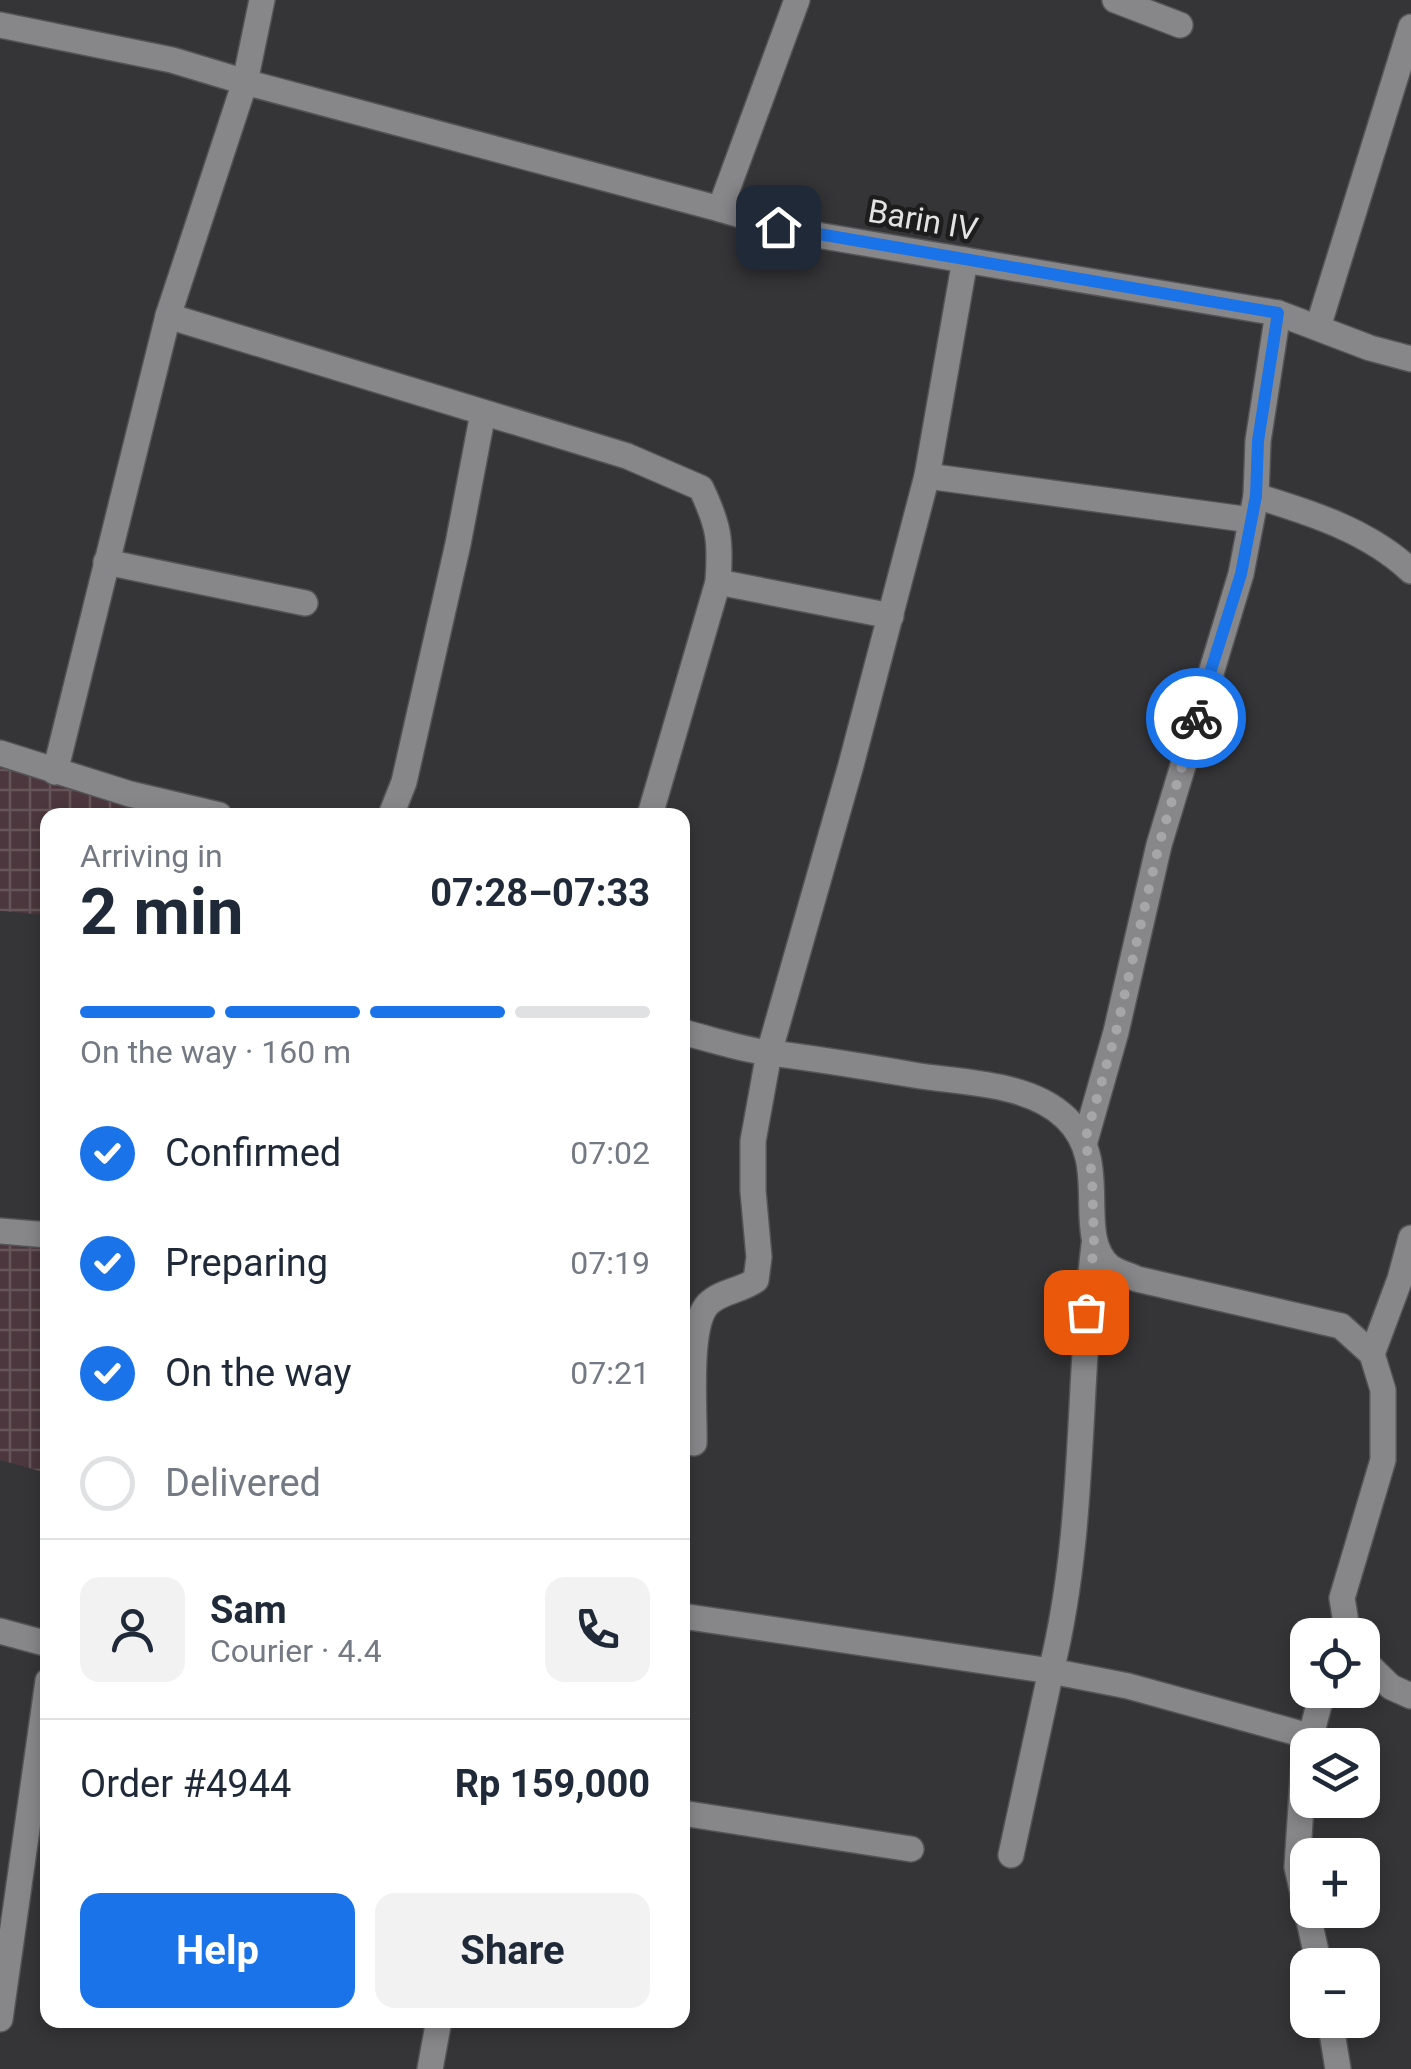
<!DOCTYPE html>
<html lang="en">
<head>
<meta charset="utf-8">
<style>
  body { margin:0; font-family:Roboto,sans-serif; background:#f2f2f3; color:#1f2937; height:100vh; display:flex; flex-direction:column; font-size:38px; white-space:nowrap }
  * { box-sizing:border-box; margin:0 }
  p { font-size:32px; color:#747a83 }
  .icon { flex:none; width:55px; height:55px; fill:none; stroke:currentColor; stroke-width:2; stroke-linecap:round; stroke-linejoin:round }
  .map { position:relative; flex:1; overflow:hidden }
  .panel { position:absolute; left:40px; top:808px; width:650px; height:1220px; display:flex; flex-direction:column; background:#fff; border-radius:20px; box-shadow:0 5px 15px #0003 }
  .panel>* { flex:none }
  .fabs { position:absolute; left:1290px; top:1618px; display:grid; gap:20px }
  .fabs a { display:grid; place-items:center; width:90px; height:90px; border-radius:20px; background:#fff; box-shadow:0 5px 15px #0003; font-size:50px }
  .pin { position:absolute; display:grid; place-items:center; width:85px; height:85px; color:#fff; margin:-42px; border-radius:20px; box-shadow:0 5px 15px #0006 }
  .courier { position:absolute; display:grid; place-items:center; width:100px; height:100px; margin:-50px; border:8px solid #1a73e8; border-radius:50%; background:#fff; color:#222; box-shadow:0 2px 12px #0007 }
  .overview em { font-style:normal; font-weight:700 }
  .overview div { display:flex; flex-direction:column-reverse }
  .overview { display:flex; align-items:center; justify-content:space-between; height:170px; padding:0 40px }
  h1 { font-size:65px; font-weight:700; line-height:75px }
  .bar { display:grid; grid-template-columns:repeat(4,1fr); gap:15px 10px; align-content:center; height:120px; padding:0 40px }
  .bar i { height:12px; border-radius:8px; background:#e0e1e3 }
  .bar .selected { background:#1a73e8 }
  .bar p { grid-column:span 4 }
  .line { display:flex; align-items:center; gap:25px; padding:0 40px; border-top:2px solid #e0e1e3 }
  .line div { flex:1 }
  .round { display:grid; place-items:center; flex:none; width:105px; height:105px; border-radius:20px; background:#f2f2f3 }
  ol { padding:0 40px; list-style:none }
  li { display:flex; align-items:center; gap:30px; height:110px }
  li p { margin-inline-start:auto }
  li .icon { padding:10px; border-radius:50%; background:#1a73e8; color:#fff; stroke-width:4 }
  li:last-child { color:#747a83 }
  li i { width:55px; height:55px; border:5px solid #e0e1e3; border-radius:50% }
  .cta { display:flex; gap:20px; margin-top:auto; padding:20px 40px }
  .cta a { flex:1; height:115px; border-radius:20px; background:#1a73e8; color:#fff; font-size:40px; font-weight:700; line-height:115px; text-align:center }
  .cta a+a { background:#f2f2f3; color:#1f2937 }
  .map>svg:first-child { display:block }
  .industrial { fill:url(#industrial-grid) }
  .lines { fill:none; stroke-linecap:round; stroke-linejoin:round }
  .street-casing { stroke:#545456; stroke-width:28 }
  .street { stroke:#87878a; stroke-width:25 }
  .done { stroke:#a6a6a8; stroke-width:10; stroke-dasharray:0 18 }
  .route { stroke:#1a73e8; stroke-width:12 }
  .labels { text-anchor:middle; stroke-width:9; stroke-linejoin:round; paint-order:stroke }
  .street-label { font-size:32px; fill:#e3e3e4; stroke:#1d1d1e }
</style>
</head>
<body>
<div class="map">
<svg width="1411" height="2069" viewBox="0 0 1411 2069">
  <defs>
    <pattern id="industrial-grid" width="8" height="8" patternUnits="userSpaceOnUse" patternTransform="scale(2.5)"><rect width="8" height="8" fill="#4b373d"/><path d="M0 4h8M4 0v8" fill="none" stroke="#655459"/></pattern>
  </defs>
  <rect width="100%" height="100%" fill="#353538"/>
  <g class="industrial">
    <polygon points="0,755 227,815 48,815 47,915 0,911"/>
    <polygon points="0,1226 47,1229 47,1473 0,1460"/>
  </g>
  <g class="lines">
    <defs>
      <g id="street">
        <polyline points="262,0 245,82 720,209"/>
        <polyline points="797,0 720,209 799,232 1278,313 1370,348 1411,359"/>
        <polyline points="1115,0 1180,25"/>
        <polyline points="0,25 172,60 245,82 168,316 55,772"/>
        <path d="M 168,316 L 627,456 L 701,488 C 719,526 721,540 718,582 L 650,815"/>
        <polyline points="1318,327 1411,27"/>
        <polyline points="927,476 1251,520"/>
        <path d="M 1256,496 C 1309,512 1369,531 1411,571"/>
        <polyline points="106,562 305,603"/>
        <polyline points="718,582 891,616"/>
        <polyline points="0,753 130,794 219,815"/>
        <polyline points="391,815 404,782 458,544 483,413"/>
        <path d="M 682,1032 C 711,1039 742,1050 771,1053 C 819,1059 867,1067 914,1075 C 962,1083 1029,1082 1066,1118 C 1113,1163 1073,1233 1109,1266 C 1116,1272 1129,1275 1137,1279 L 1341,1326 L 1372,1354 L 1383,1390 L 1383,1460 L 1342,1598 L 1348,1635"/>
        <polyline points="1085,1141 1116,1032 1159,845 1241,574 1256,496 1258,441 1278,313"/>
        <polyline points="0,1231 48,1235"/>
        <polyline points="1372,1354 1400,1279 1411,1238"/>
        <path d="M 694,1443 C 695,1411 687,1326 708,1304 C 721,1291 741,1291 756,1280 L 759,1257 L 753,1191 L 753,1141 L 769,1053 L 851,765 L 927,476 L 965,260"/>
        <path d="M 682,1616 L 1051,1671 C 1086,1531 1077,1386 1094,1245"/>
        <polyline points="0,1631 48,1644"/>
        <polyline points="1362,1659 1391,1687 1411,1696"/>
        <polyline points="682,1813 911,1849"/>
        <polyline points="1011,1855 1051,1671 1128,1686 1309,1736"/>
        <polyline points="1319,1965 1297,1867 1304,1761 1323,1690"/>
        <polyline points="0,2019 48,1681"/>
        <polyline points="1330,2020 1338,2069"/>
        <polyline points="430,2069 439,2020"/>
      </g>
    </defs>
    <use href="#street" class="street-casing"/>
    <use href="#street" class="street"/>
  </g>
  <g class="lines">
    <polyline class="done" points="1086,1312 1094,1245 1092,1174 1085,1140 1116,1032 1159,845 1196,718"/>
    <polyline class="route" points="778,227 1278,313 1258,441 1256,496 1241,574 1196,718"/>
  </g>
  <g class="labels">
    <g class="street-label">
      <text transform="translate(923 220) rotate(10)" y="11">Barin IV</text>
    </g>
  </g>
</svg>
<div class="fabs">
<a><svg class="icon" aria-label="locate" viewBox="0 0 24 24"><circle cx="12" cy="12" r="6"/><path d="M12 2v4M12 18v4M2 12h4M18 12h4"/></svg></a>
<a><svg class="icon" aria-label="layers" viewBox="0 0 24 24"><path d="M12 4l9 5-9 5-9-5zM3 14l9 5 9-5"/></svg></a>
<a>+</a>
<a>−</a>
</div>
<div class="pin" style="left:1086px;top:1312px;background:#ea580c"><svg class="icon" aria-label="bag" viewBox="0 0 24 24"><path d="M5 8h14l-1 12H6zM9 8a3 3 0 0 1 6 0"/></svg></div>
<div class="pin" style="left:778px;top:227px;background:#1f2937"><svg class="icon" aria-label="home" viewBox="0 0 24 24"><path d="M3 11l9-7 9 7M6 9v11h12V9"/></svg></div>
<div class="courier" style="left:1196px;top:718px"><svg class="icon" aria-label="bike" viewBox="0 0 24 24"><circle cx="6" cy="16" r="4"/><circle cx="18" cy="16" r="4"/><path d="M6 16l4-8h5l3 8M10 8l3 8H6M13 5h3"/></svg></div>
<section class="panel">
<div class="overview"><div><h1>2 min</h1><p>Arriving in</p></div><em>07:28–07:33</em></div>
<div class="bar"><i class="selected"></i><i class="selected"></i><i class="selected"></i><i></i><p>On the way · 160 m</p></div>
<ol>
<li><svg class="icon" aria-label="check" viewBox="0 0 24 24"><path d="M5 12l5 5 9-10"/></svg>Confirmed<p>07:02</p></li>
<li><svg class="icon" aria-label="check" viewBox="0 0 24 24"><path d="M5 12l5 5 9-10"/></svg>Preparing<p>07:19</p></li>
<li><svg class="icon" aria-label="check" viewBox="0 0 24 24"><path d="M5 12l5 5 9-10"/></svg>On the way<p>07:21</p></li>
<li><i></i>Delivered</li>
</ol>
<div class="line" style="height:180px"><a class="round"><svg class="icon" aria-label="person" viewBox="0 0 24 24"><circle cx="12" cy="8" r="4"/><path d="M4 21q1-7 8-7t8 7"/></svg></a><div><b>Sam</b><p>Courier · 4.4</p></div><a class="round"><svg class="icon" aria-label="phone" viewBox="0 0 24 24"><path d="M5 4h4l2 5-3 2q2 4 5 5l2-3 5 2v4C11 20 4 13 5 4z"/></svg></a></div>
<div class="line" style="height:130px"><div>Order #4944</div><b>Rp 159,000</b></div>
<div class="cta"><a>Help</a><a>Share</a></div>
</section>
</div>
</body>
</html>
